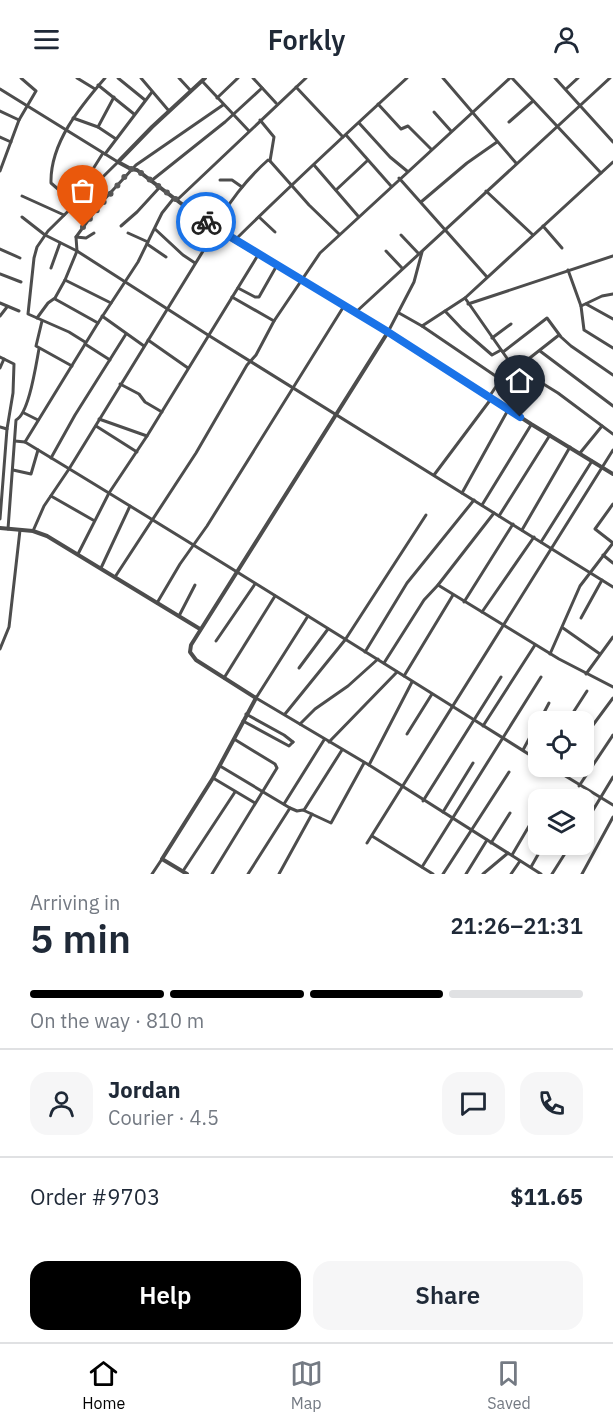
<!DOCTYPE html>
<html lang="en">
<head>
<meta charset="utf-8">
<style>
  body { margin:0; font-family:"IBM Plex Sans",sans-serif; background:#f6f6f7; color:#1f2937; height:100vh; display:flex; flex-direction:column; font-size:22px; white-space:nowrap }
  * { box-sizing:border-box; margin:0 }
  p { font-size:20px; color:#747a83 }
  .icon { flex:none; width:33px; height:33px; fill:none; stroke:currentColor; stroke-width:2; stroke-linecap:round; stroke-linejoin:round }
  .map { position:relative; height:796px; overflow:hidden }
  .drawer { display:flex; flex-direction:column; background:#fff; flex:1 }
  .drawer>* { flex:none }
  .buttons { position:absolute; left:528px; top:633px; display:grid; gap:12px }
  .buttons a { display:grid; place-items:center; width:66px; height:66px; border-radius:12px; background:#fff; box-shadow:0 3px 9px #0003; font-size:30px }
  .pin { position:absolute; display:grid; place-items:center; width:51px; height:51px; color:#fff; margin:-62px -26px; border-radius:50% 50% 50% 0; rotate:-45deg; box-shadow:0 0 6px #0007 }
  .pin .icon { rotate:45deg }
  .courier { position:absolute; display:grid; place-items:center; width:60px; height:60px; margin:-30px; border:4px solid #1a73e8; border-radius:50%; background:#fff; color:#222; box-shadow:0 2px 8px #0007 }
  .headline em { font-style:normal; font-weight:600 }
  .headline div { display:flex; flex-direction:column-reverse }
  .headline { display:flex; align-items:center; justify-content:space-between; height:102px; padding:0 30px }
  h1 { font-size:39px; font-weight:600; line-height:45px }
  .bar { display:grid; grid-template-columns:repeat(4,1fr); gap:9px 6px; align-content:center; height:72px; padding:0 30px }
  .bar i { height:8px; border-radius:4px; background:#e0e1e3 }
  .bar .active { background:#000 }
  .bar p { grid-column:span 4 }
  .line { display:flex; align-items:center; gap:15px; padding:0 30px; border-top:2px solid #e0e1e3 }
  .line div { flex:1 }
  .round { display:grid; place-items:center; flex:none; width:63px; height:63px; border-radius:18px; background:#f6f6f7 }
  .primary-button { display:flex; gap:12px; margin-top:auto; padding:12px 30px }
  .primary-button a { flex:1; height:69px; border-radius:18px; background:#000; color:#fff; font-size:24px; font-weight:600; line-height:69px; text-align:center }
  .primary-button a+a { background:#f6f6f7; color:#1f2937 }
  header { display:flex; justify-content:space-between; align-items:center; height:78px; padding:0 30px; background:#fff; font-size:27px; font-weight:600 }
  .tab-bar { display:flex; justify-content:space-around; align-items:center; height:84px; border-top:2px solid #e0e1e3; background:#fff; font-size:16px; color:#747a83 }
  .tab-bar a { display:grid; justify-items:center; gap:3px }
  .tab-bar .active { color:#000 }
  .map>svg:first-child { display:block }
  .lines { fill:none; stroke-linecap:round; stroke-linejoin:round }
  .minor { stroke:#4d4d4d; stroke-width:3 }
  .tertiary { stroke:#4d4d4d; stroke-width:4 }
  .done { stroke:#595959; stroke-width:6; stroke-dasharray:0 10.8 }
  .route { stroke:#1a73e8; stroke-width:8 }
</style>
</head>
<body>
<header><svg class="icon" aria-label="menu" viewBox="0 0 24 24"><path d="M4 6h16M4 12h16M4 18h16"/></svg>Forkly<svg class="icon" aria-label="person" viewBox="0 0 24 24"><circle cx="12" cy="8" r="4"/><path d="M4 21q1-7 8-7t8 7"/></svg></header>
<div class="map">
<svg width="613" height="796" viewBox="0 0 613 796">
  <rect width="100%" height="100%" fill="#fff"/>
  <g class="lines">
    <g class="minor">
      <polyline points="77,0 95,11"/>
      <polyline points="118,0 145,22"/>
      <polyline points="141,0 169,33"/>
      <polyline points="179,0 191,13"/>
      <polyline points="253,0 276,25"/>
      <polyline points="443,0 516,85"/>
      <polyline points="512,0 601,95"/>
      <polyline points="555,0 613,64"/>
      <polyline points="202,3 249,53"/>
      <polyline points="98,7 134,36"/>
      <polyline points="296,9 343,59"/>
      <polyline points="0,11 118,84 48,153 37,169 34,180 28,236 69,254 85,264"/>
      <polyline points="566,11 578,0"/>
      <polyline points="114,19 98,49 116,61"/>
      <polyline points="217,20 238,0"/>
      <polyline points="378,26 401,51 408,48 431,71"/>
      <polyline points="0,33 19,42"/>
      <polyline points="434,34 451,53"/>
      <polyline points="73,40 98,49"/>
      <polyline points="260,42 274,59 270,83 309,127 339,156"/>
      <polyline points="509,44 533,23"/>
      <polyline points="359,45 390,79 407,93"/>
      <polyline points="346,57 391,108"/>
      <polyline points="0,59 11,64"/>
      <polyline points="105,76 152,14"/>
      <polyline points="314,87 358,138"/>
      <polyline points="93,91 103,75"/>
      <polyline points="0,93 19,42 36,13 21,0"/>
      <polyline points="399,100 487,199"/>
      <polyline points="220,102 232,102 242,109"/>
      <polyline points="151,103 225,44 262,10"/>
      <polyline points="336,112 367,83"/>
      <polyline points="486,113 533,157"/>
      <polyline points="22,118 64,137"/>
      <polyline points="177,122 306,0"/>
      <polyline points="421,124 467,85 497,64"/>
      <path d="M 75,126 L 51,105 C 50,65 80,29 105,0"/>
      <polyline points="22,139 45,157 77,173 208,257 613,509"/>
      <polyline points="259,139 275,154"/>
      <polyline points="121,148 137,134 159,110"/>
      <polyline points="543,148 562,170"/>
      <polyline points="155,151 183,177 195,185"/>
      <polyline points="128,155 148,164"/>
      <polyline points="401,157 419,176"/>
      <polyline points="76,159 86,160 94,155"/>
      <path d="M 235,162 C 291,107 349,53 407,0"/>
      <polyline points="147,166 166,179"/>
      <polyline points="0,171 20,180"/>
      <polyline points="386,173 402,190"/>
      <polyline points="51,190 60,165"/>
      <polyline points="568,192 581,228 584,252 613,270"/>
      <polyline points="0,196 21,204"/>
      <polyline points="65,202 111,225"/>
      <polyline points="238,210 255,219 259,219 276,189"/>
      <polyline points="232,219 274,243"/>
      <polyline points="465,220 511,286 558,315 613,356"/>
      <polyline points="55,221 98,245"/>
      <polyline points="0,225 19,233"/>
      <polyline points="468,226 613,178"/>
      <polyline points="586,226 613,241"/>
      <polyline points="581,228 602,218 613,216"/>
      <polyline points="445,233 462,251 492,277 501,272"/>
      <polyline points="356,234 610,0"/>
      <polyline points="399,235 422,248 465,220 613,84"/>
      <polyline points="0,238 7,229"/>
      <polyline points="102,238 144,268"/>
      <polyline points="37,240 48,225 55,220 65,202 77,173 76,159 100,126 136,87 223,27"/>
      <polyline points="42,243 36,268 72,288"/>
      <polyline points="422,248 500,301"/>
      <polyline points="388,254 414,204 422,174"/>
      <polyline points="492,260 511,246"/>
      <polyline points="148,262 188,290"/>
      <polyline points="85,266 110,282"/>
      <polyline points="540,273 613,328"/>
      <polyline points="503,274 547,240 561,259 571,268 613,297"/>
      <polyline points="0,279 14,286 13,315 7,351 0,441"/>
      <polyline points="0,290 4,281"/>
      <polyline points="517,290 559,257"/>
      <polyline points="502,298 535,320"/>
      <polyline points="120,306 139,316 145,324 162,334"/>
      <polyline points="489,319 511,286"/>
      <polyline points="24,335 38,342"/>
      <polyline points="99,341 147,358"/>
      <polyline points="96,348 137,374"/>
      <polyline points="0,349 7,351"/>
      <polyline points="15,363 25,364 98,245 138,184 162,135 174,120"/>
      <path d="M 25,364 C 197,468 368,575 538,682"/>
      <polyline points="580,375 602,348"/>
      <polyline points="51,380 75,337 126,256"/>
      <polyline points="13,392 31,396 38,372"/>
      <polyline points="434,397 491,321"/>
      <polyline points="462,415 508,332"/>
      <polyline points="51,418 93,442"/>
      <polyline points="613,426 595,451 613,465"/>
      <polyline points="482,427 531,347"/>
      <polyline points="499,438 550,357"/>
      <path d="M 8,451 L 16,342 C 29,336 36,286 39,271"/>
      <polyline points="522,452 570,369"/>
      <path d="M 33,453 L 44,428 L 69,391 L 216,152 C 223,129 250,98 268,82 L 270,83"/>
      <polyline points="541,464 592,383"/>
      <polyline points="78,476 109,415 147,358 258,177"/>
      <polyline points="603,477 613,485"/>
      <polyline points="101,490 130,428"/>
      <polyline points="115,499 196,375 247,287 256,277 274,243 320,175 510,0"/>
      <polyline points="438,507 559,581 613,609"/>
      <polyline points="464,524 513,446"/>
      <polyline points="157,525 180,486 207,448 344,228"/>
      <polyline points="482,534 534,459"/>
      <polyline points="179,538 195,507"/>
      <polyline points="308,538 256,620 369,687 541,796"/>
      <polyline points="581,540 602,502"/>
      <polyline points="563,550 600,576"/>
      <polyline points="216,563 255,506"/>
      <polyline points="0,571 9,549 20,452"/>
      <polyline points="365,574 407,505 474,422"/>
      <polyline points="550,576 580,508 613,465"/>
      <polyline points="384,585 424,522 438,507 494,435"/>
      <polyline points="299,590 328,551"/>
      <polyline points="586,596 613,559"/>
      <polyline points="404,598 453,517"/>
      <polyline points="224,600 275,518"/>
      <polyline points="246,636 284,657 293,664"/>
      <polyline points="285,636 345,562 426,437"/>
      <polyline points="243,643 289,668 293,664"/>
      <polyline points="539,644 549,625"/>
      <polyline points="567,644 587,613"/>
      <polyline points="300,646 315,631 348,608 378,581"/>
      <polyline points="483,648 535,567"/>
      <polyline points="590,651 613,620"/>
      <polyline points="407,656 432,616"/>
      <polyline points="329,664 397,594"/>
      <polyline points="523,672 538,644"/>
      <polyline points="369,687 412,604"/>
      <polyline points="220,688 290,730 297,733 303,732 331,745 364,685"/>
      <polyline points="549,688 613,727"/>
      <polyline points="561,696 566,688"/>
      <polyline points="213,700 255,725"/>
      <polyline points="579,708 613,657"/>
      <polyline points="423,723 501,599"/>
      <polyline points="284,726 324,662"/>
      <polyline points="304,732 342,672"/>
      <polyline points="443,734 473,685"/>
      <polyline points="584,747 613,699"/>
      <polyline points="372,758 433,796"/>
      <polyline points="367,765 613,372"/>
      <polyline points="491,765 510,735"/>
      <polyline points="512,777 532,743"/>
      <polyline points="422,789 541,599"/>
      <polyline points="531,789 544,766"/>
      <polyline points="183,793 235,714"/>
      <polyline points="152,796 162,781"/>
      <polyline points="212,796 277,690 275,686 234,661"/>
      <polyline points="248,796 290,730"/>
      <polyline points="279,796 312,736"/>
      <polyline points="443,796 509,694"/>
      <polyline points="466,796 487,762"/>
      <polyline points="483,796 508,775"/>
      <polyline points="511,796 520,783"/>
      <polyline points="552,796 571,766"/>
      <polyline points="582,796 613,739"/>
    </g>
    <g class="tertiary">
      <polyline points="205,0 152,49 118,84 131,91 137,92 216,152 388,254 531,346 613,396"/>
      <polyline points="0,450 33,453 47,458 200,551"/>
      <polyline points="187,796 162,781 213,700 256,620 196,582 190,574 191,567 388,254"/>
    </g>
  </g>
  <g class="lines">
    <polyline class="done" points="83,149 131,91 137,92 206,144"/>
    <polyline class="route" points="206,144 388,254 520,339"/>
  </g>
</svg>
<div class="buttons">
<a><svg class="icon" aria-label="locate" viewBox="0 0 24 24"><circle cx="12" cy="12" r="6"/><path d="M12 2v4M12 18v4M2 12h4M18 12h4"/></svg></a>
<a><svg class="icon" aria-label="layers" viewBox="0 0 24 24"><path d="M12 4l9 5-9 5-9-5zM3 14l9 5 9-5"/></svg></a>
</div>
<div class="pin" style="left:83px;top:149px;background:#ea580c"><svg class="icon" aria-label="bag" viewBox="0 0 24 24"><path d="M5 8h14l-1 12H6zM9 8a3 3 0 0 1 6 0"/></svg></div>
<div class="pin" style="left:520px;top:339px;background:#1f2937"><svg class="icon" aria-label="home" viewBox="0 0 24 24"><path d="M3 11l9-7 9 7M6 9v11h12V9"/></svg></div>
<div class="courier" style="left:206px;top:144px"><svg class="icon" aria-label="bike" viewBox="0 0 24 24"><circle cx="6" cy="16" r="4"/><circle cx="18" cy="16" r="4"/><path d="M6 16l4-8h5l3 8M10 8l3 8H6M13 5h3"/></svg></div>
</div>
<section class="drawer">
<div class="headline"><div><h1>5 min</h1><p>Arriving in</p></div><em>21:26–21:31</em></div>
<div class="bar"><i class="active"></i><i class="active"></i><i class="active"></i><i></i><p>On the way · 810 m</p></div>
<div class="line" style="height:108px"><a class="round"><svg class="icon" aria-label="person" viewBox="0 0 24 24"><circle cx="12" cy="8" r="4"/><path d="M4 21q1-7 8-7t8 7"/></svg></a><div><b>Jordan</b><p>Courier · 4.5</p></div><a class="round"><svg class="icon" aria-label="chat" viewBox="0 0 24 24"><path d="M4 5h16v11H9l-5 4z"/></svg></a><a class="round"><svg class="icon" aria-label="phone" viewBox="0 0 24 24"><path d="M5 4h4l2 5-3 2q2 4 5 5l2-3 5 2v4C11 20 4 13 5 4z"/></svg></a></div>
<div class="line" style="height:78px"><div>Order #9703</div><b>$11.65</b></div>
<div class="primary-button"><a>Help</a><a>Share</a></div>
</section>
<nav class="tab-bar">
<a class="active"><svg class="icon" aria-label="home" viewBox="0 0 24 24"><path d="M3 11l9-7 9 7M6 9v11h12V9"/></svg>Home</a>
<a><svg class="icon" aria-label="map" viewBox="0 0 24 24"><path d="M3 6l6-2 6 2 6-2v14l-6 2-6-2-6 2zM9 4v14M15 6v14"/></svg>Map</a>
<a><svg class="icon" aria-label="saved" viewBox="0 0 24 24"><path d="M7 4h10v16l-5-4-5 4z"/></svg>Saved</a>
</nav>
</body>
</html>
